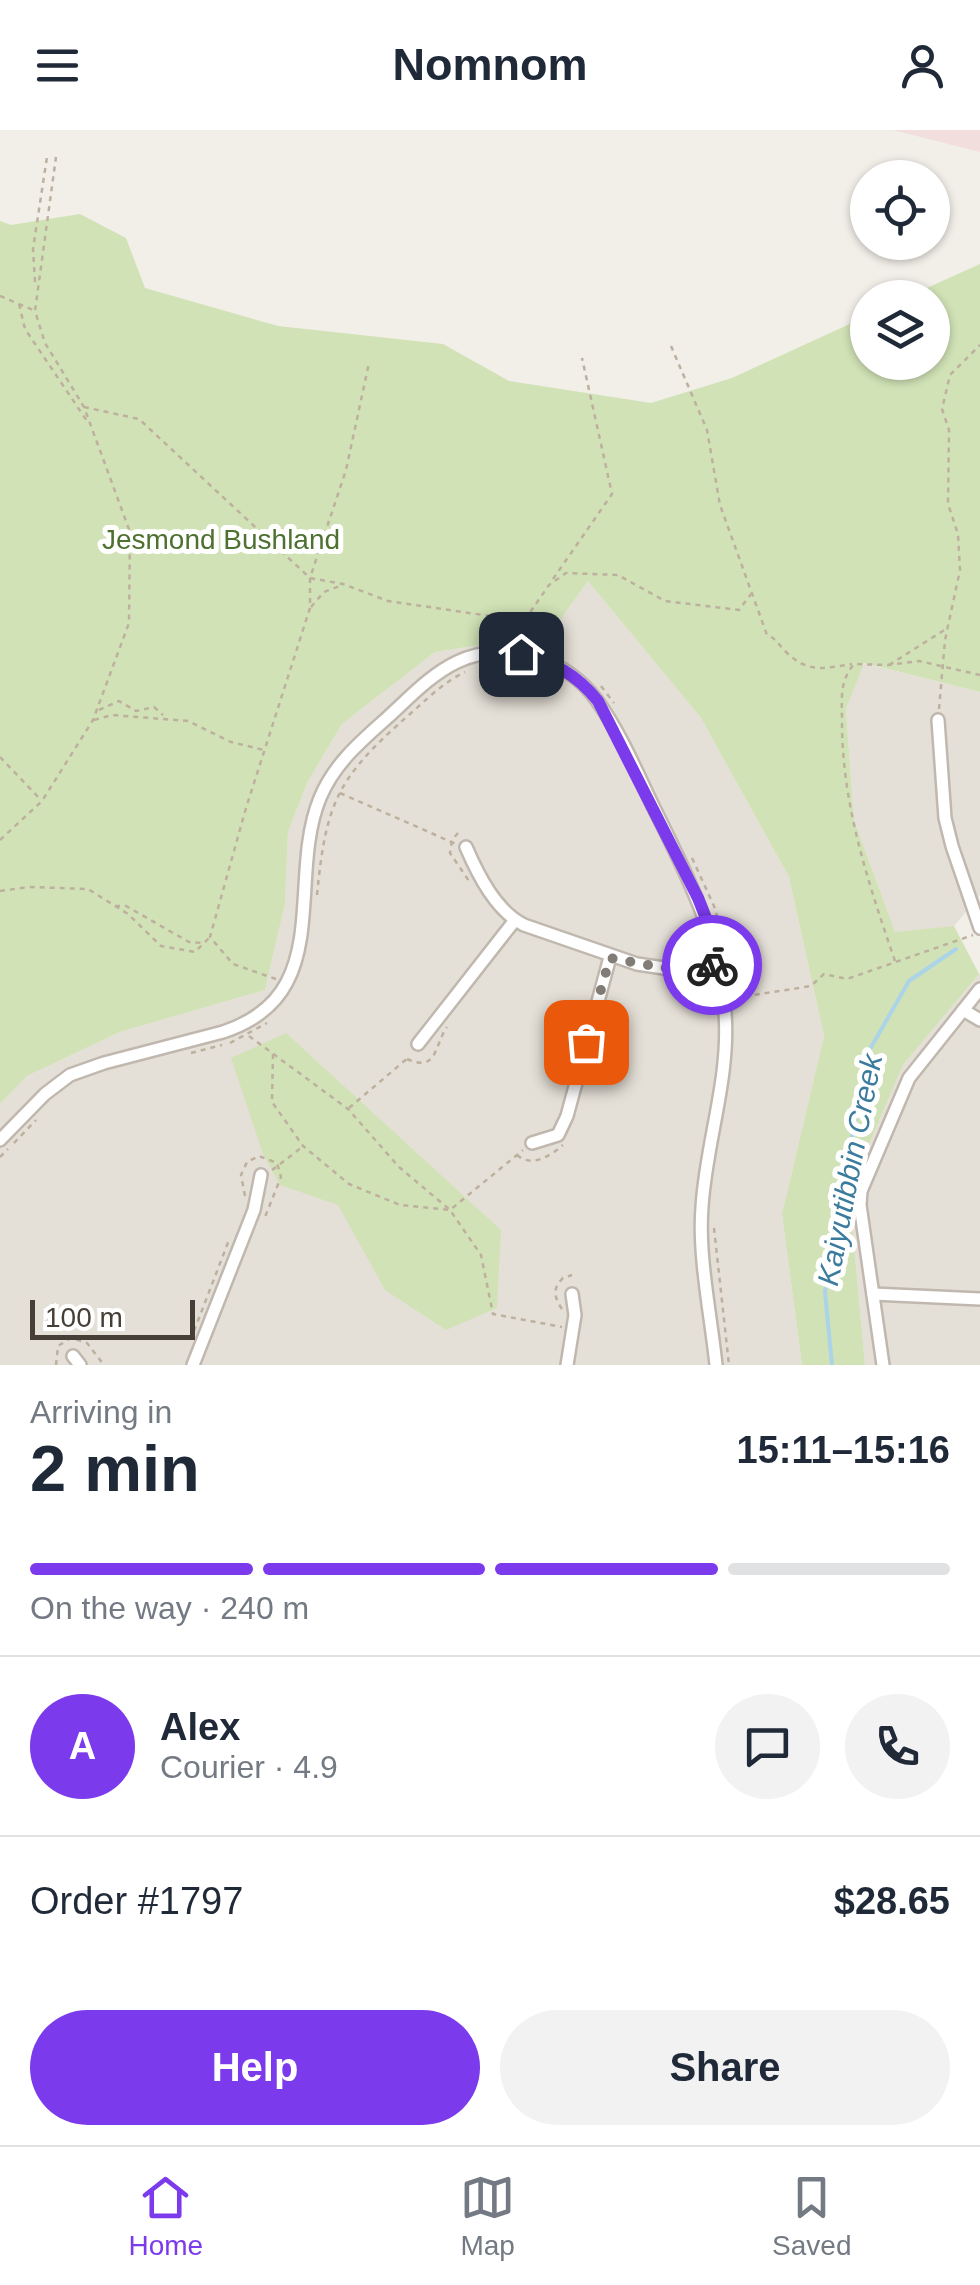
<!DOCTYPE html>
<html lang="en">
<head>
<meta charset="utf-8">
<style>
  body { margin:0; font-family:Arial,sans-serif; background:#f2f2f3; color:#1f2937; height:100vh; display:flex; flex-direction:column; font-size:38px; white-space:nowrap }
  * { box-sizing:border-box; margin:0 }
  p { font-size:32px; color:#747a83 }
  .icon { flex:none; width:55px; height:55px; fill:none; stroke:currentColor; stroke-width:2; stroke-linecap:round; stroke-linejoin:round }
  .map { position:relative; height:1235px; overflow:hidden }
  .drawer { display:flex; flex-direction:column; background:#fff; flex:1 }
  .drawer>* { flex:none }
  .tools { position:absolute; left:850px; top:30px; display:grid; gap:20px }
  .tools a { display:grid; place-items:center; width:100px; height:100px; border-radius:50%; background:#fff; box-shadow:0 2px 8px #0004; font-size:50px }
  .scale { position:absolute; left:30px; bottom:25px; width:165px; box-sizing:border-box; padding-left:10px; border:5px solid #453f38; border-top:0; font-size:28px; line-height:35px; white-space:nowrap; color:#453f38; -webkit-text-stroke:8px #fff; paint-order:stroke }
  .pin { position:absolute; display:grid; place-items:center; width:85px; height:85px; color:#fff; margin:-42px; border-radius:20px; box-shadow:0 5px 15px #0006 }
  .courier { position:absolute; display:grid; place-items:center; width:100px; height:100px; margin:-50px; border:8px solid #7c3aed; border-radius:50%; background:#fff; color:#222; box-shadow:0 2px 12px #0007 }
  .summary em { font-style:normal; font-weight:700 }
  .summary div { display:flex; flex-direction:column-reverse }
  .summary { display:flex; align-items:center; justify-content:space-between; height:170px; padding:0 30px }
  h1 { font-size:65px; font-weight:700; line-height:75px }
  .bar { display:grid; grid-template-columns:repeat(4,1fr); gap:15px 10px; align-content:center; height:120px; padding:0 30px }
  .bar i { height:12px; border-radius:8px; background:#e0e1e3 }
  .bar .selected { background:#7c3aed }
  .bar p { grid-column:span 4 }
  .line { display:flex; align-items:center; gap:25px; padding:0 30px; border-top:2px solid #e0e1e3 }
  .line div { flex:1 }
  .round { display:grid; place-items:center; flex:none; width:105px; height:105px; border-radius:52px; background:#f2f2f3 }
  .button { display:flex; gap:20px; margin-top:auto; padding:20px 30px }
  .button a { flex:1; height:115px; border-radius:60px; background:#7c3aed; color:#fff; font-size:40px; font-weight:700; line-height:115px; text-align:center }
  .button a+a { background:#f2f2f3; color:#1f2937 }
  header { display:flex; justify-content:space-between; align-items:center; height:130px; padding:0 30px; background:#fff; font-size:45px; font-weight:700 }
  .tab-bar { display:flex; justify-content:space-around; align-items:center; height:140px; border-top:2px solid #e0e1e3; background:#fff; font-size:28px; color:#747a83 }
  .tab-bar a { display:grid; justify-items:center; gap:5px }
  .tab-bar .selected { color:#7c3aed }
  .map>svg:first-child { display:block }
  .residential { fill:#e5e0d7 }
  .medical { fill:#f1dedd }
  .green { fill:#d1e2b6 }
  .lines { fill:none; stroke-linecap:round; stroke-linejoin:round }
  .stream { stroke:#abd4e8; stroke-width:4 }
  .minor-casing { stroke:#c0b8af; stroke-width:16 }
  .path { stroke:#bdb09f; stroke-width:2.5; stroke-dasharray:5 5; stroke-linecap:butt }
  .minor { stroke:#fff; stroke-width:11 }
  .done { stroke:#827c76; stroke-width:10; stroke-dasharray:0 18 }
  .route { stroke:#7c3aed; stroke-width:12 }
  .labels { text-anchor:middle; stroke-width:10; stroke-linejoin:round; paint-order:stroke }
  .park-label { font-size:28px; fill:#4e7031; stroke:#fff }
  .water-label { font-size:30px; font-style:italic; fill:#3b7b9e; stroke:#fff }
</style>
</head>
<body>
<header><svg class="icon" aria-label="menu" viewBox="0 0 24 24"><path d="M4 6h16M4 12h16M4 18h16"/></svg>Nomnom<svg class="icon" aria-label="person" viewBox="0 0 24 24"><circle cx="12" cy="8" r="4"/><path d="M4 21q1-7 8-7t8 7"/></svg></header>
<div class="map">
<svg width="980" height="1235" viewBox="0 0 980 1235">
  <rect width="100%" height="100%" fill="#f2eee8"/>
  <g class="residential">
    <polygon points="588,451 701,588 789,747 824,906 782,1084 802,1235 0,1235 0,974 27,946 120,902 265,860 285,774 288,702 307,653 342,594 435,522 550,504"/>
    <polygon points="863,533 980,562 980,765 954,796 895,803 854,690 846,579"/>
    <polygon points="980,843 980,1235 865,1235 849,1061 903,935"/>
  </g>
  <polygon class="medical" points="893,0 980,0 980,22"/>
  <g class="green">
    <polygon points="80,84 126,108 145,158 278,196 443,214 509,251 651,273 732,248 867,186 868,232 932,232 932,168 907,167 980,134 980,562 864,533 846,579 854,690 895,802 954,796 979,844 903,935 849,1061 865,1235 802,1235 782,1084 824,906 789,747 701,588 588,451 550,504 435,522 342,594 307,653 288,702 285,774 265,860 120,902 27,946 0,974 0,91 11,95"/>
    <polygon points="286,903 501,1100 497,1178 446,1200 385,1160 338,1075 280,1055 263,1024 231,928"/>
  </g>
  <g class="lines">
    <polyline class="stream" points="832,1235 825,1162 866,926 909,851 956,819"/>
    <defs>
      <g id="minor">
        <polyline points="938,590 945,688 952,716 980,798"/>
        <path d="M 466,717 C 478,745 496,781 524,795 L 637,834 L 664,838 L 719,834"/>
        <polyline points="963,880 980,890"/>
        <polyline points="418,914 515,790"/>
        <path d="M 0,1010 L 45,964 L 70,945 L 104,933 L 223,902 C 250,893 274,877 287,852 C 314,801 296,726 320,668 C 334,634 360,612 387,588 C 409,568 430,545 457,532 C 506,509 568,528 598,572 C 621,604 637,643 654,678 C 687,745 720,808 725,883 C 730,949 706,1012 702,1077 C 698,1126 711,1186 716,1235"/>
        <polyline points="532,1013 558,1005 567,986 610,827"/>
        <polyline points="873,1164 980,1169"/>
        <polyline points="73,1226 80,1235"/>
        <polyline points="193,1235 254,1080 261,1045"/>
        <polyline points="567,1235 575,1185 572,1164"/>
        <polyline points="883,1235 860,1075 861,1061 909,948 980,859"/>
      </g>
    </defs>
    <use href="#minor" class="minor-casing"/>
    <g class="path">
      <polyline points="35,152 33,119 47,27"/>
      <polyline points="0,166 33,180"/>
      <polyline points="19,174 25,199 87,291"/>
      <path d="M 671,216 L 707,300 L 720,375 L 767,505 C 777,509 778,514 785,521 C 807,543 823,539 852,534"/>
      <polyline points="84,277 139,289 310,448 343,454 388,471 524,491 549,455 566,443 618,445 665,471 739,480 751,464"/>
      <polyline points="553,449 612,364 582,228"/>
      <polyline points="311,477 324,462 340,456"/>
      <polyline points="889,535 946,499"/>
      <polyline points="601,556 614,573"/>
      <polyline points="939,579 945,510 960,440 958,404 948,374 949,300 942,279 950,245 980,215"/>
      <polyline points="99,580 119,571 136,581 154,577 163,585"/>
      <polyline points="94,590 112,585 188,591 231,612 264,620"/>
      <polyline points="0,627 40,669"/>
      <polyline points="340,663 456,714"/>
      <polyline points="458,703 452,710 450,723 469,751"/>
      <polyline points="0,710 42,671 93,590 129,493 130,402 84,277 45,213 35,181 56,27"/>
      <polyline points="692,728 714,776 729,828"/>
      <polyline points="0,761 29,757 88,759 128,784 161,816 195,822 210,807"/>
      <path d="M 317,765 C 326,671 338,647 410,584 C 427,569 444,552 465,542"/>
      <polyline points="115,776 126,776 189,812 202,813"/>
      <path d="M 895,831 C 868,752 842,675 842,592 C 842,569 839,552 854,534 L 888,535 L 919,531 L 980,545"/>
      <polyline points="731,835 734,852"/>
      <polyline points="276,849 233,834 210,807 246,678 310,478 310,448 346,340 369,233"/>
      <polyline points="735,868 811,856 824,844 847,849 973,805"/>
      <polyline points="249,906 348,979 399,1037 450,1080 481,1125 493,1184 562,1197"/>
      <polyline points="230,913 267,893"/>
      <polyline points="191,923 222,915"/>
      <polyline points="273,924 272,972 303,1016 349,1054 400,1075 450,1080 523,1020"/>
      <path d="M 407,929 C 438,943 434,915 447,897"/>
      <polyline points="349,978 409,927"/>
      <polyline points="14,1013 36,990"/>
      <path d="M 517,1025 C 532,1038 550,1026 563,1015"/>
      <polyline points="0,1027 8,1019"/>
      <polyline points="272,1040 301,1018"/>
      <polyline points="245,1066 241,1045 247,1032 259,1026 277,1033 281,1047 265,1087"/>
      <polyline points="714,1098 729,1235"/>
      <path d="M 562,1179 C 554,1167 552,1159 563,1148 L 572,1145"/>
      <polyline points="194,1201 229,1110"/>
      <polyline points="56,1235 58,1216 71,1208 87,1213 104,1235"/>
    </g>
    <use href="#minor" class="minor"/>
  </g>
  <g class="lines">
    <polyline class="done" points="586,912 610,828 664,838 712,835"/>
    <path class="route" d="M 521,524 C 553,531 577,545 598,571 L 698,768 L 711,801 L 719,834 L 712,835"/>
  </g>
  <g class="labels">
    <g class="park-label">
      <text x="221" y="419">Jesmond Bushland</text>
    </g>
    <g class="water-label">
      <text transform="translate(850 1040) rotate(-79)" y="10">Kaiyutibbin Creek</text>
    </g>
  </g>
</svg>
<div class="tools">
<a><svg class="icon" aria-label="locate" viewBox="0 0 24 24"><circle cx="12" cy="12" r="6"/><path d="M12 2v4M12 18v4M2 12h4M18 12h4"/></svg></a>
<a><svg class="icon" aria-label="layers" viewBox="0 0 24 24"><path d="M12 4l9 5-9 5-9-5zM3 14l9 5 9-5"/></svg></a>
</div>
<div class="scale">100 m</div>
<div class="pin" style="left:586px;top:912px;background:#ea580c"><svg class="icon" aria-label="bag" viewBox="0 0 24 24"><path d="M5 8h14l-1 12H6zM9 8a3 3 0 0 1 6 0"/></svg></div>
<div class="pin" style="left:521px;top:524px;background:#1f2937"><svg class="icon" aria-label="home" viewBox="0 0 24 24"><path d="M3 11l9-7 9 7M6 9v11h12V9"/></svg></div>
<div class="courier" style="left:712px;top:835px"><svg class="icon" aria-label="bike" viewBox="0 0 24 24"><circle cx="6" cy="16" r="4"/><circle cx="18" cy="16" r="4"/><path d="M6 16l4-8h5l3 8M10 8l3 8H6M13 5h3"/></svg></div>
</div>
<section class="drawer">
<div class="summary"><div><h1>2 min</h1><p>Arriving in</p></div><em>15:11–15:16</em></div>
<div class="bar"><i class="selected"></i><i class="selected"></i><i class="selected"></i><i></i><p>On the way · 240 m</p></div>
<div class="line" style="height:180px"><b class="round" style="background:#7c3aed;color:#fff">A</b><div><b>Alex</b><p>Courier · 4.9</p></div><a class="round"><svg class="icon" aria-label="chat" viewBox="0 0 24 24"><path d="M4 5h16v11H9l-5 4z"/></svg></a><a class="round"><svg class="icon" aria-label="phone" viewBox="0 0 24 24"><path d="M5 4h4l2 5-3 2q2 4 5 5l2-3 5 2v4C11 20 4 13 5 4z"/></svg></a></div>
<div class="line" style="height:130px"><div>Order #1797</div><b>$28.65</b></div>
<div class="button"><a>Help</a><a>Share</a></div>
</section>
<nav class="tab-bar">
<a class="selected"><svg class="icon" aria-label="home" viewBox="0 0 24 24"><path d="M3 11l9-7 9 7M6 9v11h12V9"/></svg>Home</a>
<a><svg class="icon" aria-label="map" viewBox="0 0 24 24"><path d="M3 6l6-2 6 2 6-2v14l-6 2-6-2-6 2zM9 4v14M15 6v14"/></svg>Map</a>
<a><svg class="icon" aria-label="saved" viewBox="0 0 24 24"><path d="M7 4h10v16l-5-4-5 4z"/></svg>Saved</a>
</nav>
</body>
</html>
